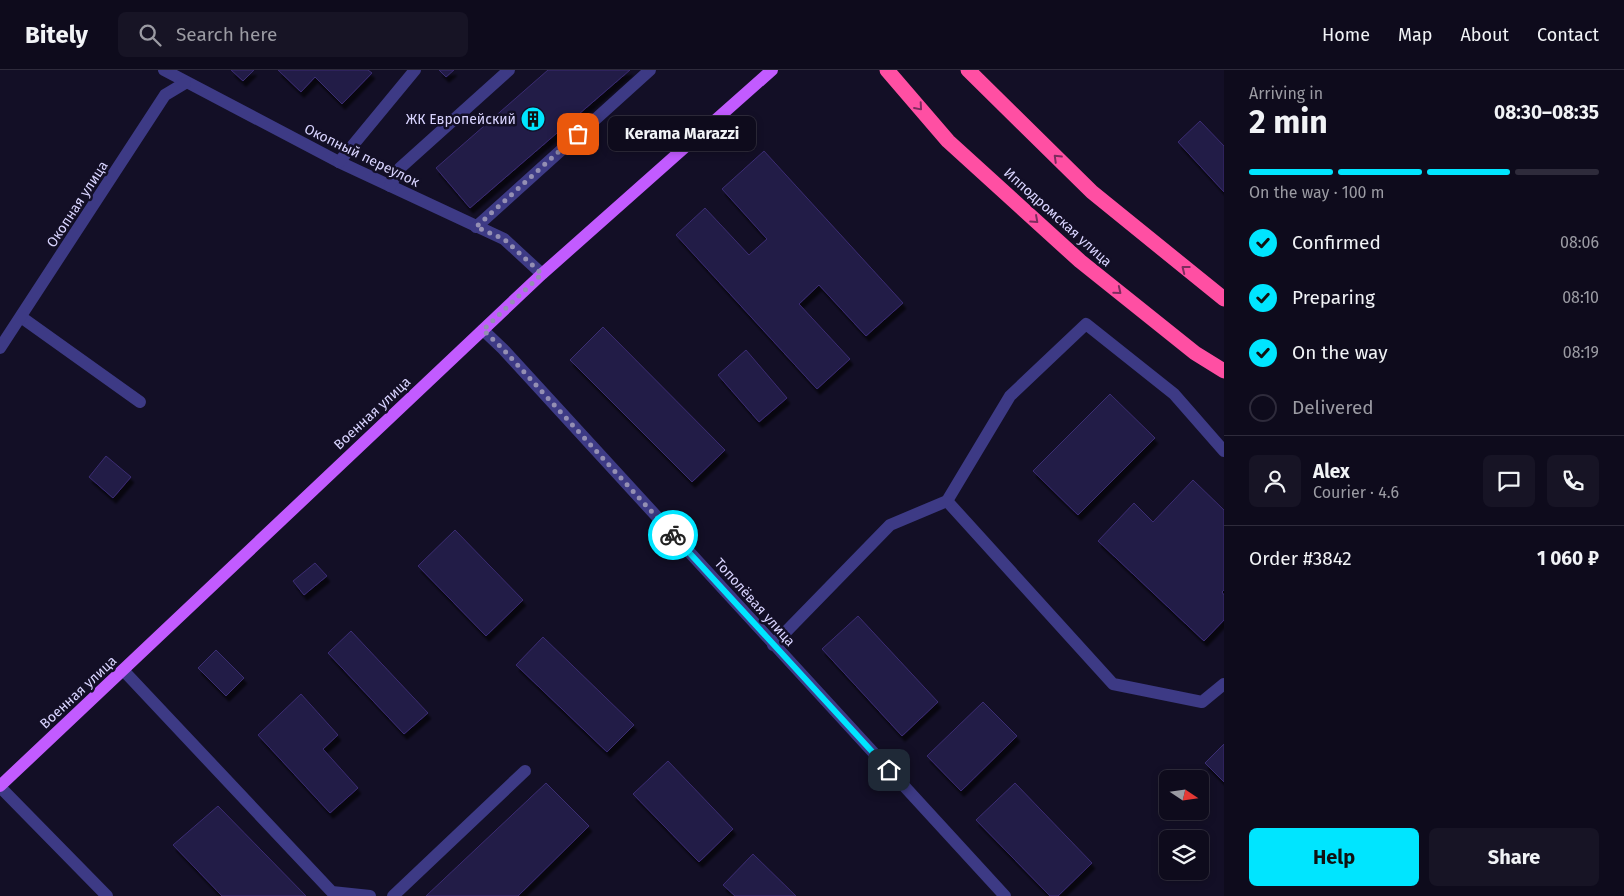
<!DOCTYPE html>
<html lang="en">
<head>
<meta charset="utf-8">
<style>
  body { margin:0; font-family:"Fira Sans",sans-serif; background:#171425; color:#f1f3f6; height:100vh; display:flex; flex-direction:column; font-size:19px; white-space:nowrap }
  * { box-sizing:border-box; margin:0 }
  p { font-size:16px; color:#9b9ba3 }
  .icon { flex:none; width:28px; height:28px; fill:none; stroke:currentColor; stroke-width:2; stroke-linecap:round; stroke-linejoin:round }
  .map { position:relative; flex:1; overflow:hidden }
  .details { display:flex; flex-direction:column; background:#0e0b1c; width:400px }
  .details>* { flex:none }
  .needle { width:32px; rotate:103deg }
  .controls { position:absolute; left:1159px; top:700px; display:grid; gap:10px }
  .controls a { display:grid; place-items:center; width:50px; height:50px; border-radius:8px; background:#0e0b1c; box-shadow:0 2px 8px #0003,0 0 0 1px #2e2b3b; font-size:25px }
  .pin { position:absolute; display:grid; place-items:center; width:42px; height:42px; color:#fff; margin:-21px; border-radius:10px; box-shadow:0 2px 8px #0006 }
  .courier { position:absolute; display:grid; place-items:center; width:50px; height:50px; margin:-25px; border:4px solid #00e5ff; border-radius:50%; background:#fff; color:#222; box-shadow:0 1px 6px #0007 }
  .bubble { position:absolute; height:35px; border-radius:8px; background:#0e0b1c; box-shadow:0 2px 8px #0003,0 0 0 1px #2e2b3b; font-size:16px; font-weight:700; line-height:35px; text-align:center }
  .headline em { font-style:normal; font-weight:700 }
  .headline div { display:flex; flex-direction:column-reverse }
  .headline { display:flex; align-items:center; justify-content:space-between; height:85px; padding:0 25px }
  h1 { font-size:32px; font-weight:700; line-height:38px }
  .bar { display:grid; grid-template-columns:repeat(4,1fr); gap:8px 5px; align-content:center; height:60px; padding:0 25px }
  .bar i { height:6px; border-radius:4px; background:#2e2b3b }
  .bar .on { background:#00e5ff }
  .bar p { grid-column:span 4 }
  .line { display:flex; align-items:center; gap:12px; padding:0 25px; border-top:1px solid #2e2b3b }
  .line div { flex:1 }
  .round { display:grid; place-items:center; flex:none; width:52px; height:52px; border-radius:8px; background:#171425 }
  ol { padding:0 25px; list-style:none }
  li { display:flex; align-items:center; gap:15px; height:55px }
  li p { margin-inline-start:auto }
  li .icon { padding:5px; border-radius:50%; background:#00e5ff; color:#111; stroke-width:4 }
  li:last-child { color:#9b9ba3 }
  li i { width:28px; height:28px; border:2px solid #2e2b3b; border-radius:50% }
  .primary-button { display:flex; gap:10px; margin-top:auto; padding:10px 25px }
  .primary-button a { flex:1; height:58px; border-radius:8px; background:#00e5ff; color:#111; font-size:20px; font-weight:700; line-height:58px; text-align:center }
  .primary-button a+a { background:#171425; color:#f1f3f6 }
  header { display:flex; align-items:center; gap:30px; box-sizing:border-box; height:70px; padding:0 25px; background:#0e0b1c; border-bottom:1px solid #2e2b3b }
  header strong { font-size:24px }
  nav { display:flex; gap:28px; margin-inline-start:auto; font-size:18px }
  .search { width:350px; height:45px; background:#171425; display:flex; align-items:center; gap:12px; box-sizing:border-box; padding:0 18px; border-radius:8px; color:#9b9ba3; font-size:19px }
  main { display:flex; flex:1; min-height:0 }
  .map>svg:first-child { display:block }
  .building { fill:#241b47; stroke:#3b2d73; filter:url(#shadow) }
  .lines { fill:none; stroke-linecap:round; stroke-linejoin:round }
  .minor { stroke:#3d3a85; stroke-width:12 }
  .major { stroke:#c25bff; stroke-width:12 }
  .highway { stroke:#ff4fa3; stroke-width:15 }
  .oneway { stroke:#7d2c5e }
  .done { stroke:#948fb3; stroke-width:5; stroke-dasharray:0 9 }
  .route { stroke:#00e5ff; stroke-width:6 }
  .labels { text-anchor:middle; stroke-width:5; stroke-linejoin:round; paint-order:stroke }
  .poi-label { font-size:14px; fill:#d9d4ff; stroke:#130f26; text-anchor:end }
  .street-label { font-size:14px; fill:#d9d4ff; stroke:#130f26 }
</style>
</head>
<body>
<header>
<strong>Bitely</strong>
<div class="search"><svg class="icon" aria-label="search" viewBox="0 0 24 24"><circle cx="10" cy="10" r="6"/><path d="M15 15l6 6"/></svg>Search here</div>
<nav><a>Home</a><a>Map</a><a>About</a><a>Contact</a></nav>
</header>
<main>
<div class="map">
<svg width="1224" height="826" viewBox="0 0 1224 826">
  <defs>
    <filter id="shadow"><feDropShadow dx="3" dy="5.5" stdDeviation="1" flood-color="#0009"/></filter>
  </defs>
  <rect width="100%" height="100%" fill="#130f26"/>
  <g class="building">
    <polygon points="231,0 254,0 243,11"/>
    <polygon points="278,0 368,0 372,3 342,34 315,7 301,22"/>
    <polygon points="439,0 454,0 446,7"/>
    <polygon points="548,0 630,0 470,138 436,98"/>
    <polygon points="1200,51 1224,76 1224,122 1178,72"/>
    <polygon points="764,81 903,233 866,266 819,215 799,234 850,289 817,319 676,165 705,138 749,185 767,169 722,119"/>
    <polygon points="603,257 725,380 692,412 570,290"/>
    <polygon points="746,280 787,328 759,352 718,305"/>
    <polygon points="1110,324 1155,368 1078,445 1033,401"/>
    <polygon points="106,386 131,407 113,428 89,407"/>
    <polygon points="1193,410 1224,440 1224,520 1222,522 1224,525 1224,550 1204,571 1098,471 1134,433 1153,452"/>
    <polygon points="455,460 523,530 486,566 418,496"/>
    <polygon points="315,493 327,506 304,525 293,511"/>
    <polygon points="858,546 938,632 902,666 822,579"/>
    <polygon points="351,561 428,643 404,664 328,583"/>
    <polygon points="543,567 634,655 607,682 516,595"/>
    <polygon points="216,580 244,608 226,626 198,598"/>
    <polygon points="301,624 338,665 323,679 358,718 330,743 258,665"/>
    <polygon points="983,632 1017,666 961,721 927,686"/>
    <polygon points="1224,674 1224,712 1205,693"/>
    <polygon points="668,691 733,759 699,792 633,724"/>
    <polygon points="546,713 589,756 518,826 426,826"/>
    <polygon points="1015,713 1092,793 1058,826 1050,826 976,750"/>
    <polygon points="218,736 306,826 222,826 173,775"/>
    <polygon points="753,784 796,826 735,826 723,815"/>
  </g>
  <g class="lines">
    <g class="minor">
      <polyline points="164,0 339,92 504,169 542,204"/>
      <polyline points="339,92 415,0"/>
      <polyline points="390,116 400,98 509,0"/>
      <polyline points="476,157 650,0"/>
      <polyline points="21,247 140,332"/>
      <polyline points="483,260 503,279 1005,826"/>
      <polyline points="0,278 165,25 185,13"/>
      <polyline points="947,431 1113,614 1202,632 1224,614"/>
      <polyline points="773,575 890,455 947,431 1010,326 1086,254 1174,324 1224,381"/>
      <polyline points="123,600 332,822 370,826"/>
      <polyline points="0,717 107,826"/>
      <polyline points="393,826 525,701"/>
    </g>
    <polyline class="major" points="0,716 542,204 772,0"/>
    <g class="highway">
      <polyline points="887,0 948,71 1080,191 1195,283 1224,301"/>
      <polyline points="968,0 1092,122 1224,229"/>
    </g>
  </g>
  <defs><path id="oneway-chevron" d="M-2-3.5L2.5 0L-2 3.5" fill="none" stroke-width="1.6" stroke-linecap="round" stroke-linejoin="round" transform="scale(1.25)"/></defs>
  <g class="oneway">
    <use href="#oneway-chevron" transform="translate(919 37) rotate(49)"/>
    <use href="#oneway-chevron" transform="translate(1057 88) rotate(-136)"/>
    <use href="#oneway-chevron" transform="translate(1035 150) rotate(42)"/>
    <use href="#oneway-chevron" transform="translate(1185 199) rotate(-142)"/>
    <use href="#oneway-chevron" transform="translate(1118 221) rotate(39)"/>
  </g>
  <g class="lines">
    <polyline class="done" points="578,64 476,157 504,169 542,204 483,260 503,279 673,465"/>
    <polyline class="route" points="673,465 889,700"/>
  </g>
  <defs>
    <symbol id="building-disc" viewBox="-11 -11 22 22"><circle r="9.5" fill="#00e5ff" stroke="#130f26"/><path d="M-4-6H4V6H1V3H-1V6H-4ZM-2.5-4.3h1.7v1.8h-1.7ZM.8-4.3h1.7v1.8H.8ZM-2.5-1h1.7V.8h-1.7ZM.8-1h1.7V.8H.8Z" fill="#111"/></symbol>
  </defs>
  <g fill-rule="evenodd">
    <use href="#building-disc" x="519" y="35" width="28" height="28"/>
  </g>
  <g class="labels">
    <g class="poi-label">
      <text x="516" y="54">ЖК Европейский</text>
    </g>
    <g class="street-label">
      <text transform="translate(362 85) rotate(26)" y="5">Окопный переулок</text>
      <text transform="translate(77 134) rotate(-57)" y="5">Окопная улица</text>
      <text transform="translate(1058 147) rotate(42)" y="5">Ипподромская улица</text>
      <text transform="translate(372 343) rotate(-43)" y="5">Военная улица</text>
      <text transform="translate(755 532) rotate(48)" y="5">Тополёвая улица</text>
      <text transform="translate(78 622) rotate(-43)" y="5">Военная улица</text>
    </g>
  </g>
</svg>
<div class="controls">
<a><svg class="needle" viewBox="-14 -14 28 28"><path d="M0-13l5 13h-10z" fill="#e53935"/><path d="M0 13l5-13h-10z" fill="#9b9ba3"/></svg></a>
<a><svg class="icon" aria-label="layers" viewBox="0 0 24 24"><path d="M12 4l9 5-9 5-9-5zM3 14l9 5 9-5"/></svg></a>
</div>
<div class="pin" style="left:578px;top:64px;background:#ea580c"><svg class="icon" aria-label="bag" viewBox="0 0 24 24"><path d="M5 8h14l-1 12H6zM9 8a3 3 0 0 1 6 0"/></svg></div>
<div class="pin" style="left:889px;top:700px;background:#1f2937"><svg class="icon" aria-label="home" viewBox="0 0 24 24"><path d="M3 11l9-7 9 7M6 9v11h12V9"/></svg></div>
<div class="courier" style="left:673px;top:465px"><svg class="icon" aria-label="bike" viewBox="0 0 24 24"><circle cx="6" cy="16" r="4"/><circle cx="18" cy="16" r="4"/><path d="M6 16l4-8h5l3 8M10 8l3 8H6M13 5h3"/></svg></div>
<div class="bubble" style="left:608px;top:46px;width:148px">Kerama Marazzi</div>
</div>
<section class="details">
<div class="headline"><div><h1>2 min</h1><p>Arriving in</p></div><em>08:30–08:35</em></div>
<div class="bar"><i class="on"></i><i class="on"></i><i class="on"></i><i></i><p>On the way · 100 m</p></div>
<ol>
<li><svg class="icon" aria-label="check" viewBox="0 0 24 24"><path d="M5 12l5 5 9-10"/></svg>Confirmed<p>08:06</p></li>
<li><svg class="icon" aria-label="check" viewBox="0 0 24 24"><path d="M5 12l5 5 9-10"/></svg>Preparing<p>08:10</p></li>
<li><svg class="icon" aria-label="check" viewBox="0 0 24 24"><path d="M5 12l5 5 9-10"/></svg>On the way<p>08:19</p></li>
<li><i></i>Delivered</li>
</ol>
<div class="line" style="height:90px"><a class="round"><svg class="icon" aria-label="person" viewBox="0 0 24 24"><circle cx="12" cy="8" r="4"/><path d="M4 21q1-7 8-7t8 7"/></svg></a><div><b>Alex</b><p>Courier · 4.6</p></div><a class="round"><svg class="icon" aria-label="chat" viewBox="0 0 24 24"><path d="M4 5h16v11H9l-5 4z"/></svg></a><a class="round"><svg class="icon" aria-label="phone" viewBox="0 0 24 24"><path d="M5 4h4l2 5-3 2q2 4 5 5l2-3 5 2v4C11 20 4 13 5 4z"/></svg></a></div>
<div class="line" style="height:65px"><div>Order #3842</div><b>1 060 ₽</b></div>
<div class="primary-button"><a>Help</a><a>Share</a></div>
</section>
</main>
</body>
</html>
